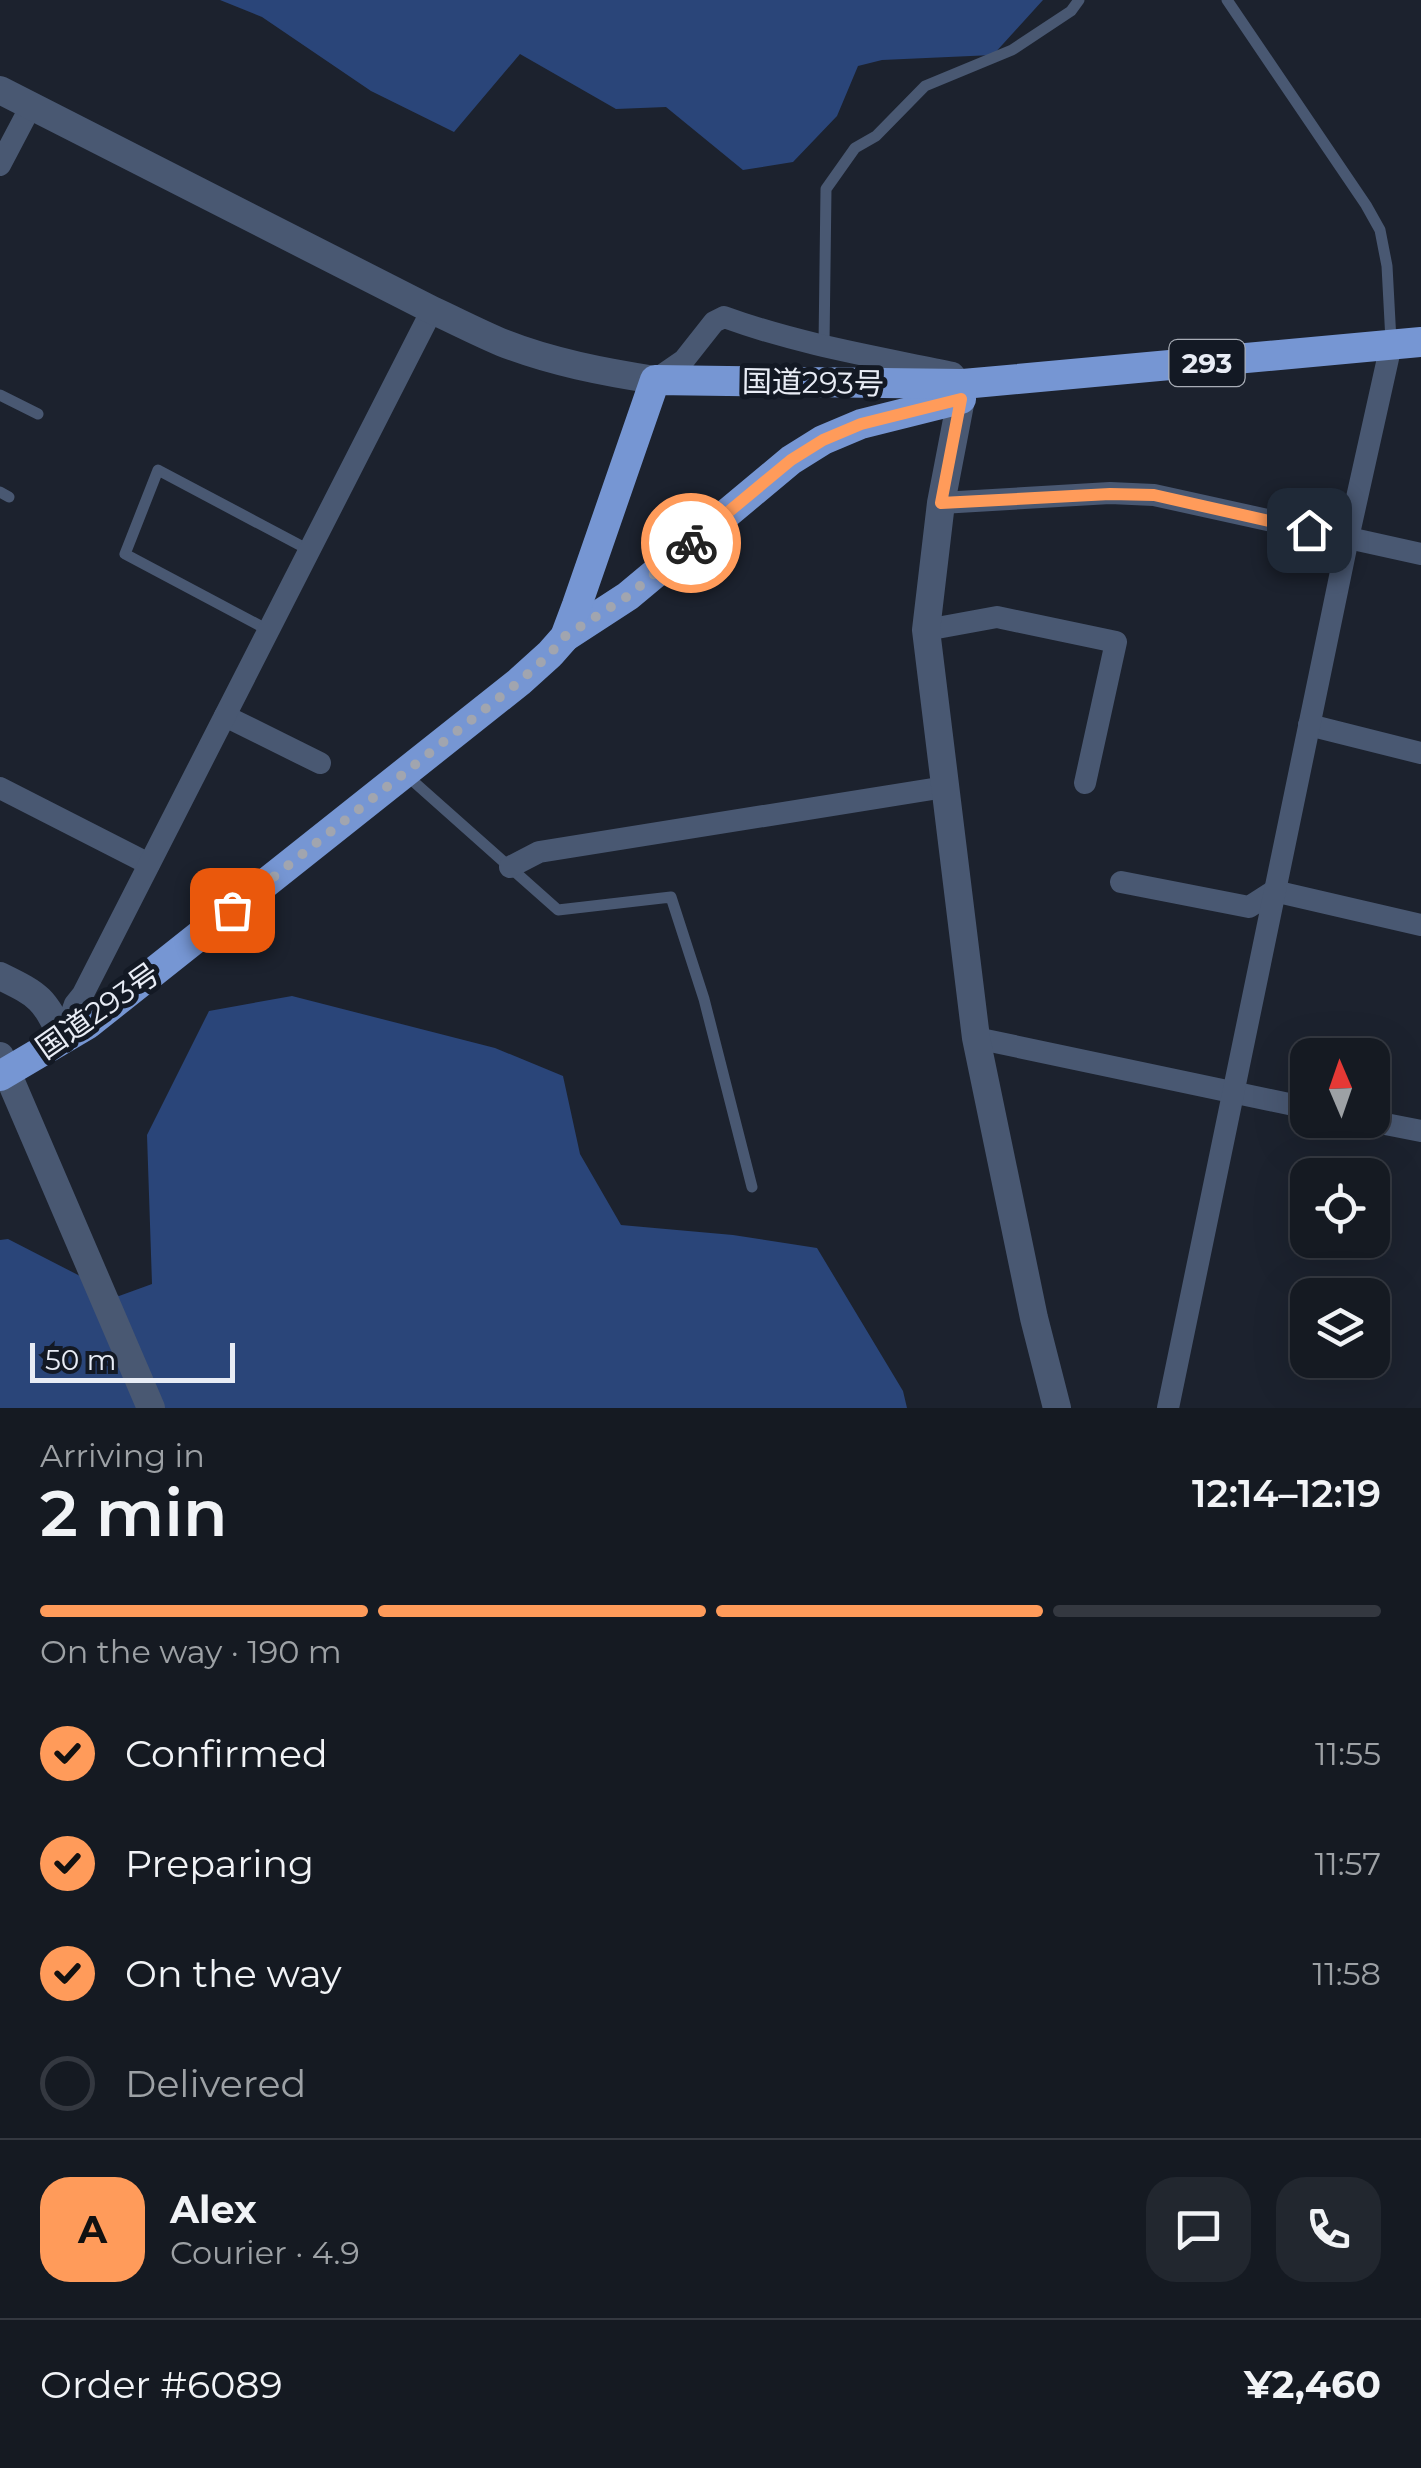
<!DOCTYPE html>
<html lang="en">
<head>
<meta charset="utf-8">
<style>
  body { margin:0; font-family:Montserrat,"Noto Sans JP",sans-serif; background:#22272f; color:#f1f3f6; height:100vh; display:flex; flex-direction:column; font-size:38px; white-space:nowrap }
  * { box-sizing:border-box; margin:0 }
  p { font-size:32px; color:#9da1a5 }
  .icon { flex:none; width:55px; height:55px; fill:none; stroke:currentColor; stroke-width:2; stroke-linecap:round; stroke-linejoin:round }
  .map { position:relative; height:1408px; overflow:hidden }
  .side { display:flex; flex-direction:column; background:#151a22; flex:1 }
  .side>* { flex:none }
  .needle { width:65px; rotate:358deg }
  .tools { position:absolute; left:1290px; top:1038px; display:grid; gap:20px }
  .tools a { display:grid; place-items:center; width:100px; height:100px; border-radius:20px; background:#151a22; box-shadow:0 10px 40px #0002,0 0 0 2px #343840; font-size:50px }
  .scale { position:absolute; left:30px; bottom:25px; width:205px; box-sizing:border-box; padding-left:10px; border:5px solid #e8ecf5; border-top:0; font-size:28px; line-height:35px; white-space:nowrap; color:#e8ecf5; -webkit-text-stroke:8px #131924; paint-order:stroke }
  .pin { position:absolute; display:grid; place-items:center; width:85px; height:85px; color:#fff; margin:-42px; border-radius:20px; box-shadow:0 5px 15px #0006 }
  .courier { position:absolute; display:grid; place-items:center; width:100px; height:100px; margin:-50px; border:8px solid #ff9b5a; border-radius:50%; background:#fff; color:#222; box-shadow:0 2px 12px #0007 }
  .summary em { font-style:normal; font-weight:600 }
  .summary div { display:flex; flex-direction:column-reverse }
  .summary { display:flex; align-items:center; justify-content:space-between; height:170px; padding:0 40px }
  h1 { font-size:65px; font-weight:600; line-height:75px }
  .bar { display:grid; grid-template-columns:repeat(4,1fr); gap:15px 10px; align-content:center; height:120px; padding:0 40px }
  .bar i { height:12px; border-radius:8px; background:#343840 }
  .bar .selected { background:#ff9b5a }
  .bar p { grid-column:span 4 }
  .line { display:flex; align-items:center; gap:25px; padding:0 40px; border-top:2px solid #343840 }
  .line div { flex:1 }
  .round { display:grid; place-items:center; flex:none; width:105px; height:105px; border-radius:30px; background:#22272f }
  ol { padding:0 40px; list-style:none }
  li { display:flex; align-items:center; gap:30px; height:110px }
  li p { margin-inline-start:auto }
  li .icon { padding:10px; border-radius:50%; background:#ff9b5a; color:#111; stroke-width:4 }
  li:last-child { color:#9da1a5 }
  li i { width:55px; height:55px; border:5px solid #343840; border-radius:50% }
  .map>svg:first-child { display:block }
  .green { fill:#2a4579 }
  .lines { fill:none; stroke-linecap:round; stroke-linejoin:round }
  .service { stroke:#495872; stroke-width:11 }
  .minor { stroke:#495872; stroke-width:22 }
  .tertiary { stroke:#495872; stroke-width:28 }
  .trunk { stroke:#7696d3; stroke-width:30 }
  .done { stroke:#a1a5af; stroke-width:10; stroke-dasharray:0 18 }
  .route { stroke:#ff9b5a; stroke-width:12 }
  .labels { text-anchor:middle; stroke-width:10; stroke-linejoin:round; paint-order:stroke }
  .shield { fill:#131924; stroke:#a8adb6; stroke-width:2.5 }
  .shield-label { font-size:28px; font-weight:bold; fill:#e8ecf5 }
  .street-label { font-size:30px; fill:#e8ecf5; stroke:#131924 }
</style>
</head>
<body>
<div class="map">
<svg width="1421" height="1408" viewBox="0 0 1421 1408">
  <rect width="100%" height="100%" fill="#1c222e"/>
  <g class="green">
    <polygon points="220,0 1043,0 993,55 882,60 858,66 837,116 793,162 743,170 666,107 616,109 520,54 454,132 371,91 262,17"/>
    <polygon points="292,996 495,1048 563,1076 580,1154 621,1225 733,1235 817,1248 903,1391 907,1408 0,1408 0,1240 8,1239 119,1296 152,1284 147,1135 209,1011"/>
  </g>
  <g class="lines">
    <g class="service">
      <polyline points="1227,0 1366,205 1380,230 1387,266 1391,341"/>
      <polyline points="824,345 826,189 855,148 876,136 925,86 1012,50 1071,11 1079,0"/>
      <polyline points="0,395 38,414"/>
      <polyline points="0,492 9,497"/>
      <polyline points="268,630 125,554 158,470 309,550"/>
      <polyline points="405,774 558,910 671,897 704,999 752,1187"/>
    </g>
    <g class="minor">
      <polyline points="0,165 31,106"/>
      <path d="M 655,380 L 684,360 L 714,322 L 724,317 C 798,344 877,357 953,373 L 957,378"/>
      <polyline points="941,503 1110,493 1154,495 1421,554"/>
      <polyline points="926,630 997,617 1116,642 1085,783"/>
      <polyline points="225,716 320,763"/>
      <polyline points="1309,725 1421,753"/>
      <polyline points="0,788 149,864"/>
      <polyline points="510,867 539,852 945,787"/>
      <polyline points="1121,882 1249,907 1274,891 1421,925"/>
      <polyline points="63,1038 75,1004 83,994 432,310"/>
      <polyline points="976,1038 1308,1108"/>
      <polyline points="1365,1120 1421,1131"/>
      <polyline points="1168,1408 1348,538 1391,345"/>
    </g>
    <g class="tertiary">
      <path d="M 0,90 L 432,310 C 456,321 479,333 503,343 C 551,362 604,372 655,380"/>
      <polyline points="961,399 941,503 926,630 976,1038 1034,1318 1057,1408"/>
      <path d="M 0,976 C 41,996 43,998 63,1038"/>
      <polyline points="0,1056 151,1408"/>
    </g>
    <g class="trunk">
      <polyline points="565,637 628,596 791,460 823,440 861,424 961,399"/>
      <polyline points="0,1076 88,1024 519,682 550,654 565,637 577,605 655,380 963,384 1421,342"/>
    </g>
  </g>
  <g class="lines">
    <polyline class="done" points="232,910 519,682 550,654 564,637 628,596 691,543"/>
    <polyline class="route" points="691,543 791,460 823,440 861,424 961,399 941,503 1110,494 1154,495 1309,530"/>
  </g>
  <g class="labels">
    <rect class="shield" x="1169.5" y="340" width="75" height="46" rx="8"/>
    <g class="shield-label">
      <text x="1207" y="373">293</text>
    </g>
    <g class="street-label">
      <text transform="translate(813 383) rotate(1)" y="10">国道293号</text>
      <text transform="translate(98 1011) rotate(-35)" y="10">国道293号</text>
    </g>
  </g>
</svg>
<div class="tools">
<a><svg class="needle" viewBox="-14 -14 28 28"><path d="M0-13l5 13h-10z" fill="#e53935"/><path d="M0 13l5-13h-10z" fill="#9da1a5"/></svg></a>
<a><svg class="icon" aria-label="locate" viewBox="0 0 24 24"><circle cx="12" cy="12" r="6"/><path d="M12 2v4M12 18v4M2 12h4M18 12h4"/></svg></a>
<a><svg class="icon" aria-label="layers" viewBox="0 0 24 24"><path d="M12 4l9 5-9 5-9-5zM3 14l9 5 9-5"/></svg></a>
</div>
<div class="scale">50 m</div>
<div class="pin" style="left:232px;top:910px;background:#ea580c"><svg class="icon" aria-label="bag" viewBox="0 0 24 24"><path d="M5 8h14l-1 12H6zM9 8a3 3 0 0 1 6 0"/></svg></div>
<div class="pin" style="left:1309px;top:530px;background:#1f2937"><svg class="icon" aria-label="home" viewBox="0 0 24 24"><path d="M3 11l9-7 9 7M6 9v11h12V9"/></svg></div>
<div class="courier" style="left:691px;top:543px"><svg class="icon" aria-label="bike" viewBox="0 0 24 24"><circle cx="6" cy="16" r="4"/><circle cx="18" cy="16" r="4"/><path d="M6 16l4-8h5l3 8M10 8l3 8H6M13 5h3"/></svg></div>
</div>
<section class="side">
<div class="summary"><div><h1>2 min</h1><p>Arriving in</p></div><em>12:14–12:19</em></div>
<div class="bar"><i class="selected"></i><i class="selected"></i><i class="selected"></i><i></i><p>On the way · 190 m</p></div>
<ol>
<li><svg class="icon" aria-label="check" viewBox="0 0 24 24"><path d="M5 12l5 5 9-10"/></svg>Confirmed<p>11:55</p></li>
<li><svg class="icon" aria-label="check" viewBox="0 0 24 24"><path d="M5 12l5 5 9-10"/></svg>Preparing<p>11:57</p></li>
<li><svg class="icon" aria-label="check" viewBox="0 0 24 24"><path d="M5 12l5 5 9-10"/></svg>On the way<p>11:58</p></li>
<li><i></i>Delivered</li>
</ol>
<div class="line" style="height:180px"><b class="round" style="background:#ff9b5a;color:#111">A</b><div><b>Alex</b><p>Courier · 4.9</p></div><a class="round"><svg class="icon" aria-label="chat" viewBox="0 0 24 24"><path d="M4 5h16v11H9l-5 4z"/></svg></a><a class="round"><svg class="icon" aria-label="phone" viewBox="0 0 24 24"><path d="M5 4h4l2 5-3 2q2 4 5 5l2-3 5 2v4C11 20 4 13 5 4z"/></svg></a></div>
<div class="line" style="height:130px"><div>Order #6089</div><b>¥2,460</b></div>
</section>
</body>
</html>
